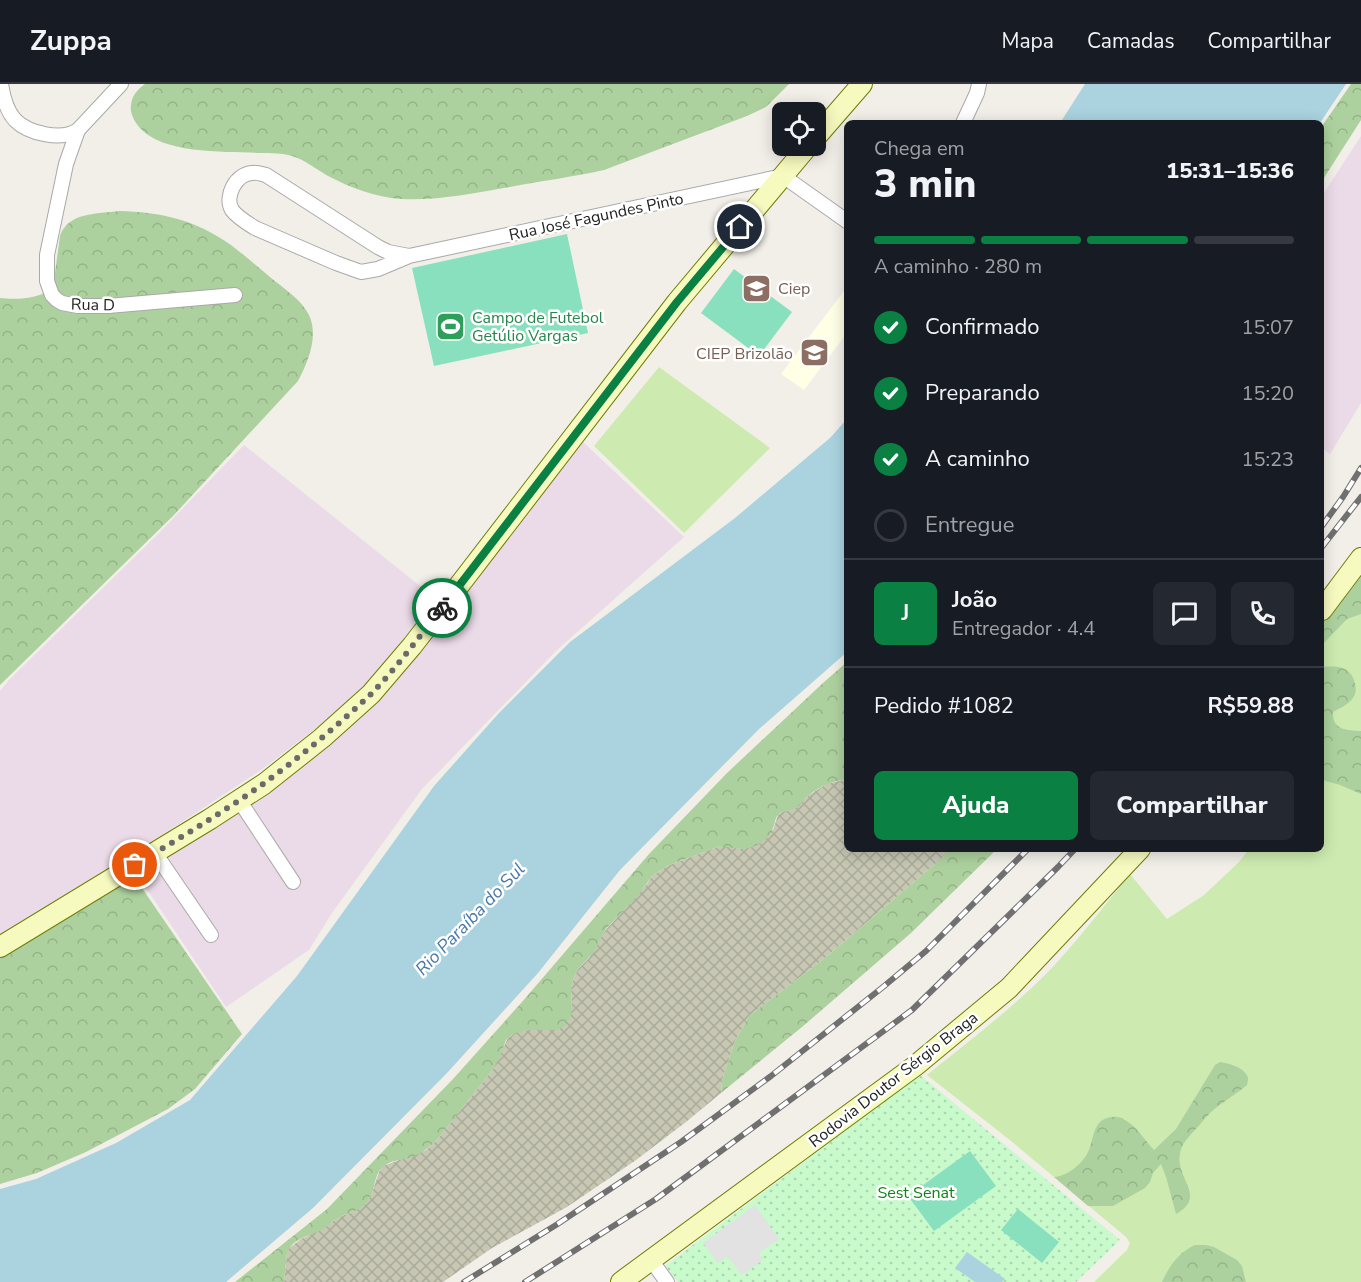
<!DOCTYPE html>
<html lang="pt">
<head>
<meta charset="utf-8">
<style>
  body { margin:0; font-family:"Nunito Sans",sans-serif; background:#242831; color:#f1f3f6; height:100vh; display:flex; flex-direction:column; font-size:22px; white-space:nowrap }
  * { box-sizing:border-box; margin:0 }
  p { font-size:20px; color:#9ea1a6 }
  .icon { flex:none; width:33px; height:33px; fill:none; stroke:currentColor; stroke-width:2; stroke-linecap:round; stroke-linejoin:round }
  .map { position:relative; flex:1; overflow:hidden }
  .details { position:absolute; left:844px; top:36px; width:480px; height:732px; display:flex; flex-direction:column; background:#171b24; border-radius:9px; box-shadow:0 3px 15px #0003 }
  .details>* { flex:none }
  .controls { position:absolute; left:772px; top:18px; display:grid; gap:12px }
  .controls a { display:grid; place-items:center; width:54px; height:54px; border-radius:9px; background:#171b24; box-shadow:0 3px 15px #0003; font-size:30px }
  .pin { position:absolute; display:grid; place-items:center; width:51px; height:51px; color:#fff; margin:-26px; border:3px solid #fff; border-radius:50%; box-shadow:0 2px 6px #0007 }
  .courier { position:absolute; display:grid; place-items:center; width:60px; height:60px; margin:-30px; border:4px solid #0b8043; border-radius:50%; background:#fff; color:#222; box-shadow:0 2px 8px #0007 }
  .overview em { font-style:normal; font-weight:800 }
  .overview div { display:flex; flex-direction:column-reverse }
  .overview { display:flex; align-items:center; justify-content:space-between; height:102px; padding:0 30px }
  h1 { font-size:39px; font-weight:800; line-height:45px }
  .bar { display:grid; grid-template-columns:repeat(4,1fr); gap:9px 6px; align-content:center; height:72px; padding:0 30px }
  .bar i { height:8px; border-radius:4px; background:#363941 }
  .bar .selected { background:#0b8043 }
  .bar p { grid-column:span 4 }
  .line { display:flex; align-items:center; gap:15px; padding:0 30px; border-top:2px solid #363941 }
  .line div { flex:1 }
  .round { display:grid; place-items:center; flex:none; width:63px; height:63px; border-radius:9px; background:#242831 }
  ol { padding:0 30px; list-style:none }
  li { display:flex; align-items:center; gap:18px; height:66px }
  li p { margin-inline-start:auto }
  li .icon { padding:6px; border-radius:50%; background:#0b8043; color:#fff; stroke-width:4 }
  li:last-child { color:#9ea1a6 }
  li i { width:33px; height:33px; border:3px solid #363941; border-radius:50% }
  .cta { display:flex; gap:12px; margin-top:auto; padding:12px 30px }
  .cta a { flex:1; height:69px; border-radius:9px; background:#0b8043; color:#fff; font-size:24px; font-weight:800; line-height:69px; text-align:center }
  .cta a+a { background:#242831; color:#f1f3f6 }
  header { display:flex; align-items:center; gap:36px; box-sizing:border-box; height:84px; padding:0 30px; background:#171b24; border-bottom:2px solid #363941 }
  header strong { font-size:28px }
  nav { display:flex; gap:33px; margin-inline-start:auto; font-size:21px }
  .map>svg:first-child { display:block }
  .industrial { fill:#ebdbe8 }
  .education { fill:#ffffe5 }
  .construction { fill:url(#construction-cross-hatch) }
  .grass { fill:#cdebb0 }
  .forest { fill:url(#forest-crowns) }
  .park { fill:url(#park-dots) }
  .pitch { fill:#88e0be }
  .parking { fill:#e2e2e2 }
  .water { fill:#aad3df }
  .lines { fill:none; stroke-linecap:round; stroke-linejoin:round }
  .minor-casing { stroke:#a9a9a9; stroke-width:16 }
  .secondary-casing { stroke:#707d05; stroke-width:22 }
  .minor { stroke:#fff; stroke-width:14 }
  .secondary { stroke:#f7fabf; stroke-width:20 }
  .rail-casing { stroke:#707070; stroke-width:6 }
  .rail { stroke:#fff; stroke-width:4; stroke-dasharray:11; stroke-linecap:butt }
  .done { stroke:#6b6a68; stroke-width:6; stroke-dasharray:0 10.8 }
  .route { stroke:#0b8043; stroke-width:8 }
  .labels { text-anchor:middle; stroke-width:5; stroke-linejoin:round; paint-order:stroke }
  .street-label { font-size:16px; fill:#222; stroke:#fff }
  .education-label { font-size:16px; fill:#785e54; stroke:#fff; text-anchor:start }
  .leisure-label { font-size:16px; fill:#27864d; stroke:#fff; text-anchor:start }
  .park-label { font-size:16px; fill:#0c8416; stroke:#fff }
  .water-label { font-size:18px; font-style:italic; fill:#4a7aab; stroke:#fff }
</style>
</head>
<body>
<header>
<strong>Zuppa</strong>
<nav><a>Mapa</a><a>Camadas</a><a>Compartilhar</a></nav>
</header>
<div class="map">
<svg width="1361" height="1198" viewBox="0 0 1361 1198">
  <defs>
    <pattern id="construction-cross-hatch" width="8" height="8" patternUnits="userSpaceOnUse" patternTransform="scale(1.5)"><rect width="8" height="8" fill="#c7c7b4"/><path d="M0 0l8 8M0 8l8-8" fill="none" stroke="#abab9a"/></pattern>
    <pattern id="forest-crowns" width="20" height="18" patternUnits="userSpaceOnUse" patternTransform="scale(1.5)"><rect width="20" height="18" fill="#add19e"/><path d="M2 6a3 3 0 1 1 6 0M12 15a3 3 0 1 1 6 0" fill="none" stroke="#95b388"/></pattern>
    <pattern id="park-dots" width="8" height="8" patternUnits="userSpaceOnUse" patternTransform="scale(1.5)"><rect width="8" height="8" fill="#c8facc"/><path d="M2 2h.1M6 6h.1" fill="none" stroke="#acd6af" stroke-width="1.8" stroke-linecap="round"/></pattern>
  </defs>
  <rect width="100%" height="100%" fill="#f2efe9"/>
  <g class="industrial">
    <polygon points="1361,52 1361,319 1330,370 1322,364 1322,112"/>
    <polygon points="582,357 684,453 556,567 422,705 332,829 309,866 226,923 134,786 289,688"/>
    <polygon points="244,361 435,514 359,611 264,684 118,780 0,853 0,607 9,596 156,452"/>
  </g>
  <polygon class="education" points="847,203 847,249 804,306 781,290"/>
  <polygon class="construction" points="847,695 848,765 950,765 941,775 825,874 749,932 735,957 722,996 721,1009 686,1038 636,1076 567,1123 492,1164 443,1198 284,1198 287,1169 288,1165 301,1155 324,1144 337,1134 352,1128 366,1119 371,1112 379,1088 383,1082 426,1066 437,1056 493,985 508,954 517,948 528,946 557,945 572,924 571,905 573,895 578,885 589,874 604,848 646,801 652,792 667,782 717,763 725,762 741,765 773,746 778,731 782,728 795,724 809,711 817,706 827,700"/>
  <g class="grass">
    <polygon points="659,283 770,364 684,449 594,362"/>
    <path d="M 1361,487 L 1361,1198 L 1094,1198 L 1127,1166 L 1130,1159 L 1126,1153 L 1011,1057 L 927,991 C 968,958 1010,926 1047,889 C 1077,858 1103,823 1130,790 L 1167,835 L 1204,811 L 1239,778 L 1249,765 L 1322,765 L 1322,538 Z"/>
  </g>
  <g class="forest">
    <path d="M 145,0 L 789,0 L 766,23 L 747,32 L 604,86 C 573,93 541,97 510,103 C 474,109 437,117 401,115 C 375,113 351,104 328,92 C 316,85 305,76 292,72 C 282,69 271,69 260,69 C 225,67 163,71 139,43 C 135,38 132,33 131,27 C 130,15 135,7 145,0 Z"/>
    <polygon points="1351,0 1361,0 1361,36 1322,97 1322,42"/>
    <path d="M 119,127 C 161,128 196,136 231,161 C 244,171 257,182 270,193 C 283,204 301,215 309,231 C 319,252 308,278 298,297 L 173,432 L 0,601 L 0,214 C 16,216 41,215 53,203 L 60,152 C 68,128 97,130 119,127 Z"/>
    <polygon points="1361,487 1361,530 1347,535 1322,561 1322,538"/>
    <path d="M 847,578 L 847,695 C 834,697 820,702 809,711 C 804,715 801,721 796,724 C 790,727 782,726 778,731 C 775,734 775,740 773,744 C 770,753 759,762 749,764 C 739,767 727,762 717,763 L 667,782 L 652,792 L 639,810 L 605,846 L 594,868 L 578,885 L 573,895 L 571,905 L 572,924 L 571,932 L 568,938 L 563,943 L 557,946 L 528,946 L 512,951 L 506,956 L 500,973 L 493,985 L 437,1056 C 428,1064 421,1070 409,1074 C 401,1076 390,1076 383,1083 C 373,1091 376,1107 368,1117 C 360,1128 347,1128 336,1135 C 332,1137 329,1141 325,1144 C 312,1152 293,1153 287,1169 L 284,1198 L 235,1198 L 327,1125 L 453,995 L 522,918 L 649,770 L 727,689 L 824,598 Z"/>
    <path d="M 1323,583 C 1336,582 1349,582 1354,596 C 1356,603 1357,608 1353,614 C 1348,621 1340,624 1333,628 C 1332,646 1347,646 1361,647 L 1361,710 L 1340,701 L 1322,696 Z"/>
    <polygon points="950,765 997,765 911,849 802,943 721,1009 722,996 735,957 749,932 825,874 941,775"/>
    <polygon points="133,791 242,950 195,1005 168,1025 86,1068 37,1089 0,1100 0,874"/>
    <path d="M 1220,978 C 1232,980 1253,986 1247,1001 C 1235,1011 1221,1019 1210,1029 C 1204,1035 1200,1041 1194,1047 C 1188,1054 1181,1060 1180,1070 C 1175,1094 1208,1113 1176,1130 L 1166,1093 L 1161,1080 L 1153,1089 L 1150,1098 L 1145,1104 L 1113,1122 L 1088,1122 L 1054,1093 C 1067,1092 1081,1081 1087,1070 C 1094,1058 1092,1038 1107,1034 C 1113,1032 1119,1032 1125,1036 C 1137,1042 1145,1057 1154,1066 L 1176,1045 L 1215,981 Z"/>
    <path d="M 1195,1161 L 1206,1161 L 1214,1163 L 1237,1176 L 1242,1182 L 1246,1198 L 1162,1198 C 1169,1182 1179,1168 1195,1161 Z"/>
  </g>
  <polygon class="park" points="920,991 1120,1156 1076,1198 678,1198 665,1182"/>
  <g class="pitch">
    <polygon points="567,150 588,249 434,282 412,184"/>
    <polygon points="734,185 792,228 759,272 701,229"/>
    <polygon points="970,1067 996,1102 934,1147 908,1112"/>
    <polygon points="1018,1125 1059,1158 1042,1179 1001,1146"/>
  </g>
  <polygon class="parking" points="755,1121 779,1155 759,1169 763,1176 742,1191 727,1172 718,1179 703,1159"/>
  <g class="water">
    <polygon points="1085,0 1346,0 1320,39 1060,39"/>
    <polygon points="847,335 847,568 759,645 620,786 538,889 447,989 313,1124 226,1198 0,1198 0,1105 36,1095 116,1059 190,1016 297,892 434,702 499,629 570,558 735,434 830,354"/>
    <polygon points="967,1168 1005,1195 1002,1198 975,1198 955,1184"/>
  </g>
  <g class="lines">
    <defs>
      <g id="minor">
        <path d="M 1,0 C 3,13 6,26 15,36 C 29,50 62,57 78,46 L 121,0"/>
        <polyline points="963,39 977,9 979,0"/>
        <polyline points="78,46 66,80 47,171 47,197 52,211 57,216 62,219 78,222 108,222 235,211"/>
        <path d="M 409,172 L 388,168 L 378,163 L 266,91 C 262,90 256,88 252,89 C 236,90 224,112 232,126 C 237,133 247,139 255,144 L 336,179 L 361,188 L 378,185 L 409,172 L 783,92 L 848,138"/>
        <polyline points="239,716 293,798"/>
        <polyline points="155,769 211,851"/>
        <polyline points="651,1176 667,1198"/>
      </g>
      <g id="secondary">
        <polyline points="816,53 862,0"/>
        <polyline points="1322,526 1361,474"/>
        <polyline points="0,863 210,735 264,700 322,654 371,610 412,562 454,508 677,218 808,62"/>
        <polyline points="621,1198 915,982 1009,904 1140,765"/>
      </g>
    </defs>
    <use href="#minor" class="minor-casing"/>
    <use href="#secondary" class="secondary-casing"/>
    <use href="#minor" class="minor"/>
    <use href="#secondary" class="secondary"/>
    <defs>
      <g id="rail">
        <polyline points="1322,442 1343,413 1361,384"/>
        <polyline points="1322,463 1361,413"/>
        <polyline points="464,1198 556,1141 681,1058 771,992 883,903 926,867 1028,765"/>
        <polyline points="525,1198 656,1115 912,926 1058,783 1075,765"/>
      </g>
    </defs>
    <use href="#rail" class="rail-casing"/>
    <use href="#rail" class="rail"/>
  </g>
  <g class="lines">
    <path class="done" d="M 135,781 C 178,755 222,729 263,700 C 300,673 336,643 369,612 C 395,586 419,553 442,524"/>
    <polyline class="route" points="442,524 677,218 740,143"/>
  </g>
  <defs>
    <symbol id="school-square" viewBox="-11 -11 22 22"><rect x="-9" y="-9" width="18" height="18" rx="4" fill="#8d6e63" stroke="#fff"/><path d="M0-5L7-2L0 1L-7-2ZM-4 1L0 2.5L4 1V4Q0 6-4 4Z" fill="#fff"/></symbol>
    <symbol id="stadium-square" viewBox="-11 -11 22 22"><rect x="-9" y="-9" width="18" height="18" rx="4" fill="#2e9e5b" stroke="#fff"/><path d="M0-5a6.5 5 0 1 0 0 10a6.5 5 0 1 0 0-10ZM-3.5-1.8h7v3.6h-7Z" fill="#fff"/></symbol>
  </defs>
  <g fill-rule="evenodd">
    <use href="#school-square" x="740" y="188" width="33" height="33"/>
    <use href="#stadium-square" x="434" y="226" width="33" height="33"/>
    <use href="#school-square" x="798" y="252" width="33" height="33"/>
  </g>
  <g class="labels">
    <g class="street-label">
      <text transform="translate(596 132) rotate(-12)" y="6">Rua José Fagundes Pinto</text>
      <text transform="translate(93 220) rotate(1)" y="6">Rua D</text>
      <text transform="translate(893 995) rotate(-38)" y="6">Rodovia Doutor Sérgio Braga</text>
    </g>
    <g class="education-label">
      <text x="778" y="210">Ciep</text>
      <text x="793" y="275" text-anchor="end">CIEP Brizolão</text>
    </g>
    <g class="leisure-label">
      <text x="472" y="239">Campo de Futebol<tspan x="472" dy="18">Getúlio Vargas</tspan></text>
    </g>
    <g class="park-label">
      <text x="916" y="1114">Sest Senat</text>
    </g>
    <g class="water-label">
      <text transform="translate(470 835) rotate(-46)" y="6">Rio Paraíba do Sul</text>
    </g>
  </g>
</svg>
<div class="controls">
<a><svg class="icon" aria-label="locate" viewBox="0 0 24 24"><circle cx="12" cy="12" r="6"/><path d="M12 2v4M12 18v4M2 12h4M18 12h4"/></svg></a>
</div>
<div class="pin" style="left:135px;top:781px;background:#ea580c"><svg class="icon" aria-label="bag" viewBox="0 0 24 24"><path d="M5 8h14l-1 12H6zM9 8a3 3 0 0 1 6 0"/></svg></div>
<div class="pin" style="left:740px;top:143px;background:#1f2937"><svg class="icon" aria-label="home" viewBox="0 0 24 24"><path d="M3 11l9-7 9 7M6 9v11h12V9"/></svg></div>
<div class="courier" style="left:442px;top:524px"><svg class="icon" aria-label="bike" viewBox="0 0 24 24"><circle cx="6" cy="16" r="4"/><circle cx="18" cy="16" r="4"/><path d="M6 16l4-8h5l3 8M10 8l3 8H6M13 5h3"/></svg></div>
<section class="details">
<div class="overview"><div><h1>3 min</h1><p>Chega em</p></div><em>15:31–15:36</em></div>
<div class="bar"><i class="selected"></i><i class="selected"></i><i class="selected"></i><i></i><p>A caminho · 280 m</p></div>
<ol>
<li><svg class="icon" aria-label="check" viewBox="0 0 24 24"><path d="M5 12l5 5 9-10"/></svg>Confirmado<p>15:07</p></li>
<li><svg class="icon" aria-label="check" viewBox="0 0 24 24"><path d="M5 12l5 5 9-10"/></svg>Preparando<p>15:20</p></li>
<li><svg class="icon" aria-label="check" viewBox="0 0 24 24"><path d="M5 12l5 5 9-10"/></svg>A caminho<p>15:23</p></li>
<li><i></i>Entregue</li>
</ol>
<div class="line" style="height:108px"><b class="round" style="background:#0b8043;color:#fff">J</b><div><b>João</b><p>Entregador · 4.4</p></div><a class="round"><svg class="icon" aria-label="chat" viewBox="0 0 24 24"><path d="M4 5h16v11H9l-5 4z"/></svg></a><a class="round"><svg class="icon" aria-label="phone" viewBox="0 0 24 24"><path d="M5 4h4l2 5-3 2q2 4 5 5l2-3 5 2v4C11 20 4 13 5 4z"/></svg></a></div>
<div class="line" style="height:78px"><div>Pedido #1082</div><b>R$59.88</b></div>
<div class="cta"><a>Ajuda</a><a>Compartilhar</a></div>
</section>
</div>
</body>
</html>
